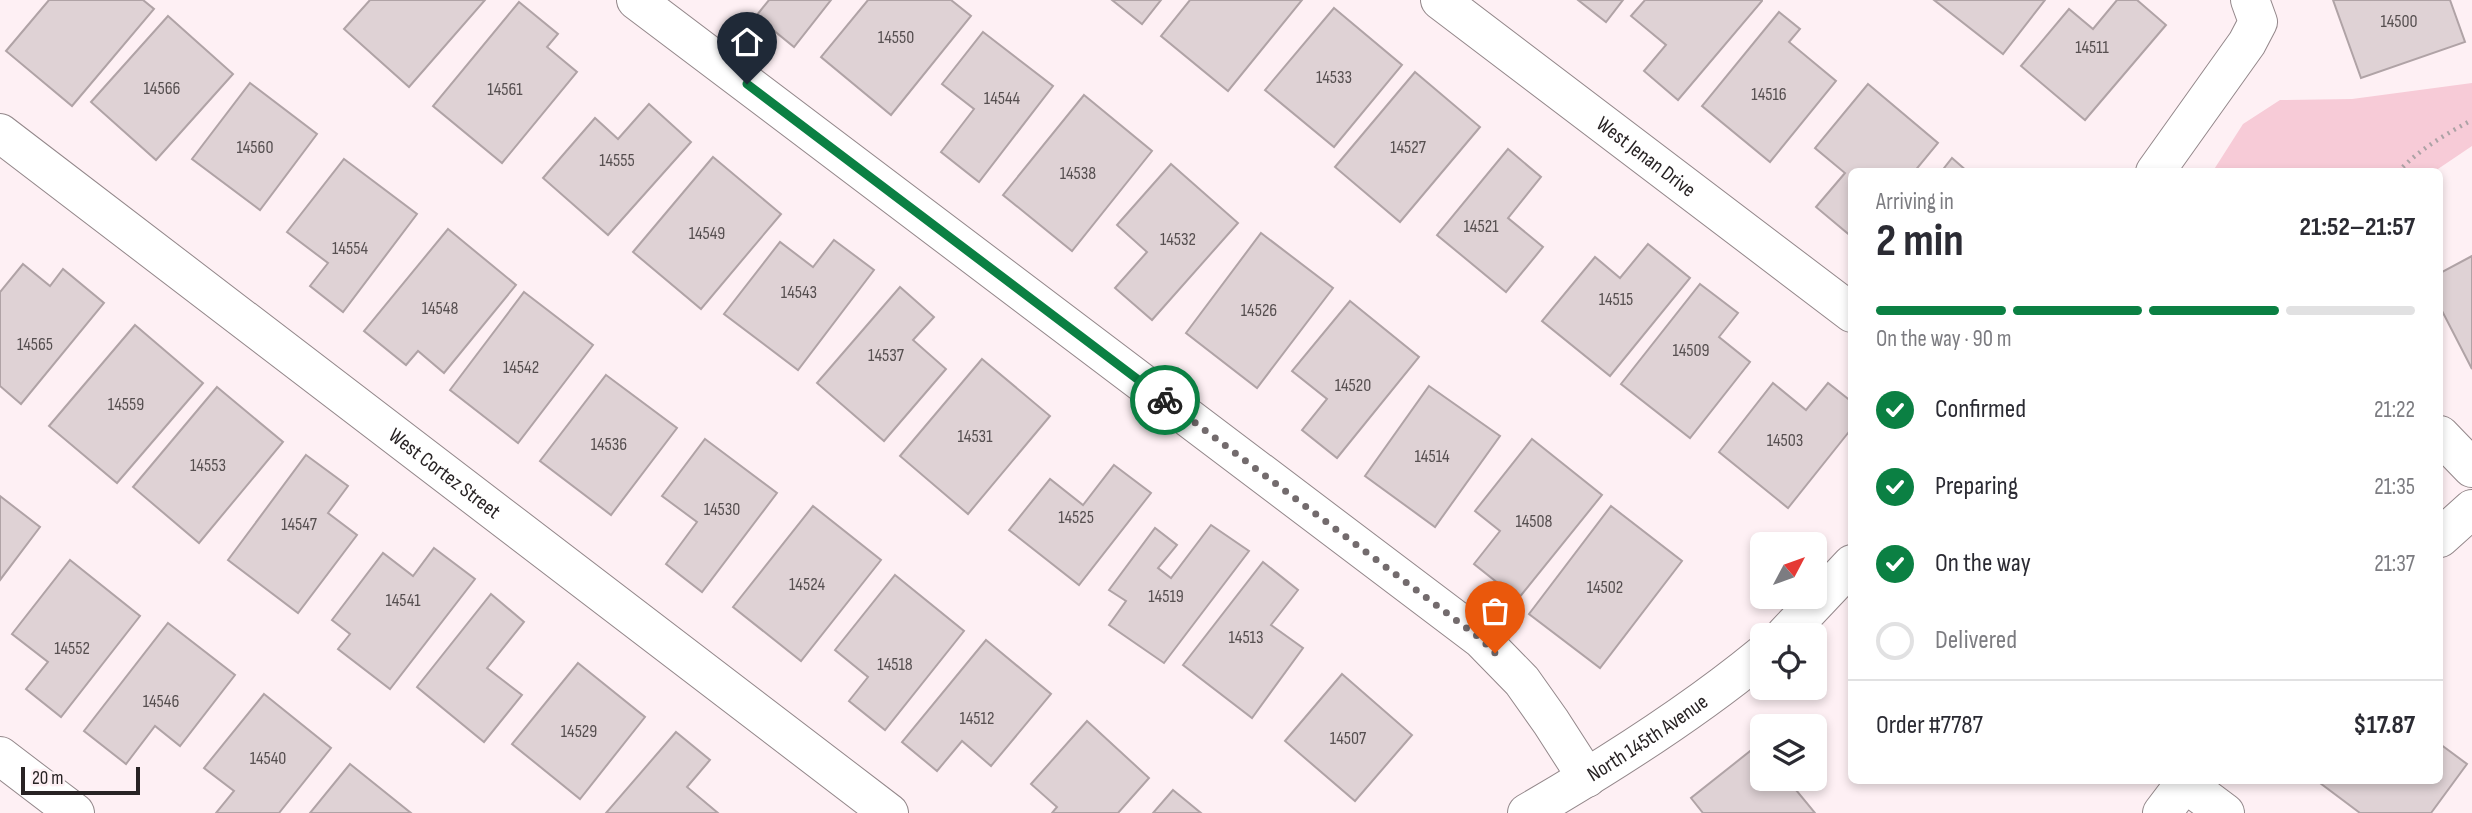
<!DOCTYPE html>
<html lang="en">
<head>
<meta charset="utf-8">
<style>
  body { margin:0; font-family:"Sofia Sans Condensed",sans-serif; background:#f7f7f7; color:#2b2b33; height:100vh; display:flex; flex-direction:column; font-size:26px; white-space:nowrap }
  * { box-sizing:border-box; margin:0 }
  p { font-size:23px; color:#7c7c81 }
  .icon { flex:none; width:38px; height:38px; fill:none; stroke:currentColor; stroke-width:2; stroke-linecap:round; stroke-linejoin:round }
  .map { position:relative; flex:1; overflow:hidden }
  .sheet { position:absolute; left:1848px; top:168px; width:595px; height:616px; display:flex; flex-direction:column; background:#fff; border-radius:10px; box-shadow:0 4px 10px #0003 }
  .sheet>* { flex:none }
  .needle { width:46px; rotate:49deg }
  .tools { position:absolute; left:1750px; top:532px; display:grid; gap:14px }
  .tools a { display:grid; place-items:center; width:77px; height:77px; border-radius:10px; background:#fff; box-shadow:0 4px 10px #0003; font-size:35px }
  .scale { position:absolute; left:21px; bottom:18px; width:119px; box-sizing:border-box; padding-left:7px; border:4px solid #282324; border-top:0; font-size:19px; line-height:24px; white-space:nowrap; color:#282324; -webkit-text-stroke:5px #fef0f4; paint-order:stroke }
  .pin { position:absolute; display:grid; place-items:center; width:60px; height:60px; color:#fff; margin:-72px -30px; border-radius:50% 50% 50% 0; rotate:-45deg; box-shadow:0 0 7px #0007 }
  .pin .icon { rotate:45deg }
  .courier { position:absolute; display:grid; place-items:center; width:70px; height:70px; margin:-35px; border:5px solid #0b8043; border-radius:50%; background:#fff; color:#222; box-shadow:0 2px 9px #0007 }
  .headline em { font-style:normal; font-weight:700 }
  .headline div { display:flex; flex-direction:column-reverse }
  .headline { display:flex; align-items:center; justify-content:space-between; height:119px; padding:0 28px }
  h1 { font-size:46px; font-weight:700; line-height:52px }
  .bar { display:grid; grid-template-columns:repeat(4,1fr); gap:10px 7px; align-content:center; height:84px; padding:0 28px }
  .bar i { height:9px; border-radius:5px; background:#e1e1e2 }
  .bar .active { background:#0b8043 }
  .bar p { grid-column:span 4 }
  .line { display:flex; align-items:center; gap:18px; padding:0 28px; border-top:2px solid #e1e1e2 }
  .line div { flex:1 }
  ol { padding:0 28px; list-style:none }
  li { display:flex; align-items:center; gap:21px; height:77px }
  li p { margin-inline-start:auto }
  li .icon { padding:7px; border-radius:50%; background:#0b8043; color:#fff; stroke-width:4 }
  li:last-child { color:#7c7c81 }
  li i { width:38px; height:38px; border:4px solid #e1e1e2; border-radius:50% }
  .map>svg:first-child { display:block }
  .green { fill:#f7cbd7 }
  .building { fill:#dfd2d5; stroke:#b0a3a6; stroke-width:2 }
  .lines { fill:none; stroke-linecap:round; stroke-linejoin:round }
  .minor-casing { stroke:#93878a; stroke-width:40 }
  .path { stroke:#aca2a5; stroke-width:4.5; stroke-dasharray:2 5; stroke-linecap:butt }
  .minor { stroke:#fff; stroke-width:38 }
  .done { stroke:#736b6d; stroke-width:7; stroke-dasharray:0 12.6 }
  .route { stroke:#0b8043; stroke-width:9 }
  .labels { text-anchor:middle; stroke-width:5; stroke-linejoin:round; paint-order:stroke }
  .number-label { font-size:18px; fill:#564f50 }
  .street-label { font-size:21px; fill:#282324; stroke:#fef0f4 }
</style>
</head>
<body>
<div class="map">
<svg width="2472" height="813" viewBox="0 0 2472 813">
  <rect width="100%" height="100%" fill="#fef0f4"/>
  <polygon class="green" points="2472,83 2472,146 2435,171 2213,171 2243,124 2280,100 2352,99"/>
  <g class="building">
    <polygon points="49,0 143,0 154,9 72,106 6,51"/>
    <polygon points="370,0 485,0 409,87 344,29"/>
    <polygon points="769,0 831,0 794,47 756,16"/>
    <polygon points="868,0 951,0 971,16 891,115 821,57"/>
    <polygon points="1112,0 1161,0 1142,24"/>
    <polygon points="1190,0 1302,0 1228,91 1161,36"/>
    <polygon points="1578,0 1623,0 1606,22"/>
    <polygon points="1645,0 1762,0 1762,1 1678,100 1644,71 1666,45 1631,16"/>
    <polygon points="1934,0 2045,0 2003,54"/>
    <polygon points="2117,0 2137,0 2166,25 2085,120 2021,66 2069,9 2093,29"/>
    <polygon points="2333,0 2450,0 2465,42 2361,78"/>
    <polygon points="519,2 558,34 547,47 577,72 502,163 433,106"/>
    <polygon points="1334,8 1402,65 1334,147 1265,90"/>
    <polygon points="1779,12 1800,29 1789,42 1836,81 1770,162 1702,106"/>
    <polygon points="168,16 233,74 156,160 91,102"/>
    <polygon points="983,32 1053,86 979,182 941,152 974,109 942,84"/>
    <polygon points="1415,72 1480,127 1400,222 1335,167"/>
    <polygon points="250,83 317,134 260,210 192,159"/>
    <polygon points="1868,84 1938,143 1914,172 1852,172 1852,237 1816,207 1845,173 1815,148"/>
    <polygon points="1084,95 1152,151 1072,251 1003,195"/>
    <polygon points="649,104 691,142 608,235 543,178 595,118 618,139"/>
    <polygon points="1508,149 1541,177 1508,218 1543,247 1506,292 1437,235"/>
    <polygon points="713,157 781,214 701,309 633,252"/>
    <polygon points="1952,158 1968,172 1941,172"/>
    <polygon points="344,159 417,214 343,312 310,286 328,263 287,232"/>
    <polygon points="1171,164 1238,223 1152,320 1115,288 1147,252 1117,225"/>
    <polygon points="448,229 516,285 444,373 418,351 406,365 364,331"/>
    <polygon points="1261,233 1333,288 1257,388 1186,333"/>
    <polygon points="834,240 874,270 798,370 724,314 780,242 813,267"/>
    <polygon points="1648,244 1690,278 1610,376 1542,321 1595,257 1620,278"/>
    <polygon points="2472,256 2472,369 2440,307 2440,273"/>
    <polygon points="23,264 50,286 63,269 104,303 21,404 0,386 0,292"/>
    <polygon points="1700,284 1738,313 1719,337 1750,362 1690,438 1621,384"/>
    <polygon points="900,287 934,317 913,340 946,369 884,441 817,383"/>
    <polygon points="524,292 593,345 518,443 450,390"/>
    <polygon points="1350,301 1419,357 1337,458 1302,430 1327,399 1292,371"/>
    <polygon points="135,325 203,383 117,483 49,426"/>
    <polygon points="982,359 1050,416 968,514 900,456"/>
    <polygon points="606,375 677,428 611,515 540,461"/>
    <polygon points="1773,383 1806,410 1828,383 1852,402 1852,428 1788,508 1719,452"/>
    <polygon points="1429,386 1500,436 1435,527 1365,476"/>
    <polygon points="217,387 283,442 199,543 133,487"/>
    <polygon points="705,439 777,493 702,592 666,564 697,522 662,496"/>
    <polygon points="1532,439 1602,495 1518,599 1474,564 1500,531 1475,511"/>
    <polygon points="306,455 348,486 328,513 357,535 298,613 228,560"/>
    <polygon points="1114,465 1151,493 1079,585 1009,530 1050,479 1083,505"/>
    <polygon points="0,496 40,527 0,580"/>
    <polygon points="813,506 881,560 801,661 733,607"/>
    <polygon points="1611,506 1682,561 1600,668 1529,614"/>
    <polygon points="1211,525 1249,551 1164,663 1109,625 1126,601 1109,590 1155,528 1177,545 1158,568 1171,578"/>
    <polygon points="434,548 475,579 390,689 338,649 350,634 332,620 383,553 413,576"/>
    <polygon points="70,560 140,616 61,717 26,689 48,662 12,634"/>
    <polygon points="1263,562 1298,590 1271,625 1303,648 1252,718 1183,665"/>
    <polygon points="895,575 964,631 885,730 849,701 868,677 835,650"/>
    <polygon points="491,594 524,622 487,668 522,695 484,742 417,687"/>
    <polygon points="168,623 235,675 180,746 155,726 126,764 84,731"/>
    <polygon points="986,640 1051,694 991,766 962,741 937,771 902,742"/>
    <polygon points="578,663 645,717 580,799 512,744"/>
    <polygon points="1342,674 1412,735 1355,801 1285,741"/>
    <polygon points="264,694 331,748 279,813 216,813 234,791 204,768"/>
    <polygon points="1087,721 1149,778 1118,813 1052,813 1057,807 1031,784"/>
    <polygon points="676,732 710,760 687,787 718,813 606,813"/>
    <polygon points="1759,744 1762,748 1762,779 1787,779 1815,813 1703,813 1691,798"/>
    <polygon points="2440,744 2467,764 2431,813 2360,813 2316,780 2440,780"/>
    <polygon points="350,764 411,813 310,813"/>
    <polygon points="1173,790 1201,813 1153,813"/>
  </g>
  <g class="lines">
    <defs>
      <g id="minor">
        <polyline points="636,0 1481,639 1522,681 1551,722 1587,778"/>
        <path id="s1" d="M 1440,0 L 1852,313"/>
        <path id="s2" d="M 0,133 L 889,813"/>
        <polyline points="2155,172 2247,43 2258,22 2250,0"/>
        <polyline points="2440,435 2472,468"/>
        <polyline points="2440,538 2472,509"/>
        <polyline points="1785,635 1852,564"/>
        <polyline points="0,756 75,813"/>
        <polyline points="2185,783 2225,813"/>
        <path id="s3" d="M 1527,813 C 1608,766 1689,715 1762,655"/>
        <polyline points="2162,813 2187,780"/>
      </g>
    </defs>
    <use href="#minor" class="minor-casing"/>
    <path class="path" d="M 2398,172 C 2418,150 2446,134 2472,120"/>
    <use href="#minor" class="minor"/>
  </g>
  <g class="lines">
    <polyline class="done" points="1165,400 1481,639 1495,653"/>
    <polyline class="route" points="747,84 1165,400"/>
  </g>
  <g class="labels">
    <g class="number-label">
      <text x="2399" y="27">14500</text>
      <text x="896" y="43">14550</text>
      <text x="2092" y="53">14511</text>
      <text x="1334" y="83">14533</text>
      <text x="162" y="94">14566</text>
      <text x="505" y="95">14561</text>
      <text x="1769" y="100">14516</text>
      <text x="1002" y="104">14544</text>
      <text x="255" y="153">14560</text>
      <text x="1408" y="153">14527</text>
      <text x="617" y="166">14555</text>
      <text x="1078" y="179">14538</text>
      <text x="1481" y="232">14521</text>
      <text x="707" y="239">14549</text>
      <text x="1178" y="245">14532</text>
      <text x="350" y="254">14554</text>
      <text x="799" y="298">14543</text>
      <text x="1616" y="305">14515</text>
      <text x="440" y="314">14548</text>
      <text x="1259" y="316">14526</text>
      <text x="35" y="350">14565</text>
      <text x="1691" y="356">14509</text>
      <text x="886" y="361">14537</text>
      <text x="521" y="373">14542</text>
      <text x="1353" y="391">14520</text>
      <text x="126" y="410">14559</text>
      <text x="975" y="442">14531</text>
      <text x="1785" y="446">14503</text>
      <text x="609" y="450">14536</text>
      <text x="1432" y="462">14514</text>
      <text x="208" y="471">14553</text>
      <text x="722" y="515">14530</text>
      <text x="1076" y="523">14525</text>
      <text x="1534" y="527">14508</text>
      <text x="299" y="530">14547</text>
      <text x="807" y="590">14524</text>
      <text x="1605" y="593">14502</text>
      <text x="1166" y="602">14519</text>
      <text x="403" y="606">14541</text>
      <text x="1246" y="643">14513</text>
      <text x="72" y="654">14552</text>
      <text x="895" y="670">14518</text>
      <text x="161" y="707">14546</text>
      <text x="977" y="724">14512</text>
      <text x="579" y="737">14529</text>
      <text x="1348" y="744">14507</text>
      <text x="268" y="764">14540</text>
    </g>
    <g class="street-label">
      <text dy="7" stroke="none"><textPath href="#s1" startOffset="259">West Jenan Drive</textPath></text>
      <text dy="7" stroke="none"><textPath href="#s2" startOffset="560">West Cortez Street</textPath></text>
      <text dy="7" stroke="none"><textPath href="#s3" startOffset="142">North 145th Avenue</textPath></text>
    </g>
  </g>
</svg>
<div class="tools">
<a><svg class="needle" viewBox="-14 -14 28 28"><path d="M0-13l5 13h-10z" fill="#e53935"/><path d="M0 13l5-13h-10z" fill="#7c7c81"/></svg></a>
<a><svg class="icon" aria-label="locate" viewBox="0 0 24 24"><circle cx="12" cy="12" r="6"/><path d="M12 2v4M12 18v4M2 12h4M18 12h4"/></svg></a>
<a><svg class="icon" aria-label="layers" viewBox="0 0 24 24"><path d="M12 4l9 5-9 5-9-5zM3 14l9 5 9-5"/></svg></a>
</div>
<div class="scale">20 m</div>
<div class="pin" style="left:1495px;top:653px;background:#ea580c"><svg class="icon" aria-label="bag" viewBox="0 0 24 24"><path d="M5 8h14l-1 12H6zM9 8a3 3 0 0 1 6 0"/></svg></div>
<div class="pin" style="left:747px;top:84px;background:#1f2937"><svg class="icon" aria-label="home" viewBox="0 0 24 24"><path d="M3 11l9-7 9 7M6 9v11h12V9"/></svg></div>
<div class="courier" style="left:1165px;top:400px"><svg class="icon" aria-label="bike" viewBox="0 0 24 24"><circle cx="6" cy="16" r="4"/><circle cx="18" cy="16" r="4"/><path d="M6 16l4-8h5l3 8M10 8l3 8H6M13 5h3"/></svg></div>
<section class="sheet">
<div class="headline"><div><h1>2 min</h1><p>Arriving in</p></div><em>21:52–21:57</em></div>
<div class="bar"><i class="active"></i><i class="active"></i><i class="active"></i><i></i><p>On the way · 90 m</p></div>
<ol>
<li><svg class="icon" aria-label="check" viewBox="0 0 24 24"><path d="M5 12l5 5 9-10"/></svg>Confirmed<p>21:22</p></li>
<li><svg class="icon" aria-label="check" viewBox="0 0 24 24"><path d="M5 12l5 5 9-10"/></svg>Preparing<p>21:35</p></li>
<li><svg class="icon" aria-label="check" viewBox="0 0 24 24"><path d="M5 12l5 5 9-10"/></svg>On the way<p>21:37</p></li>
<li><i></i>Delivered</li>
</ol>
<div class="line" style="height:91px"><div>Order #7787</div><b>$17.87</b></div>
</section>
</div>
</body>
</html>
